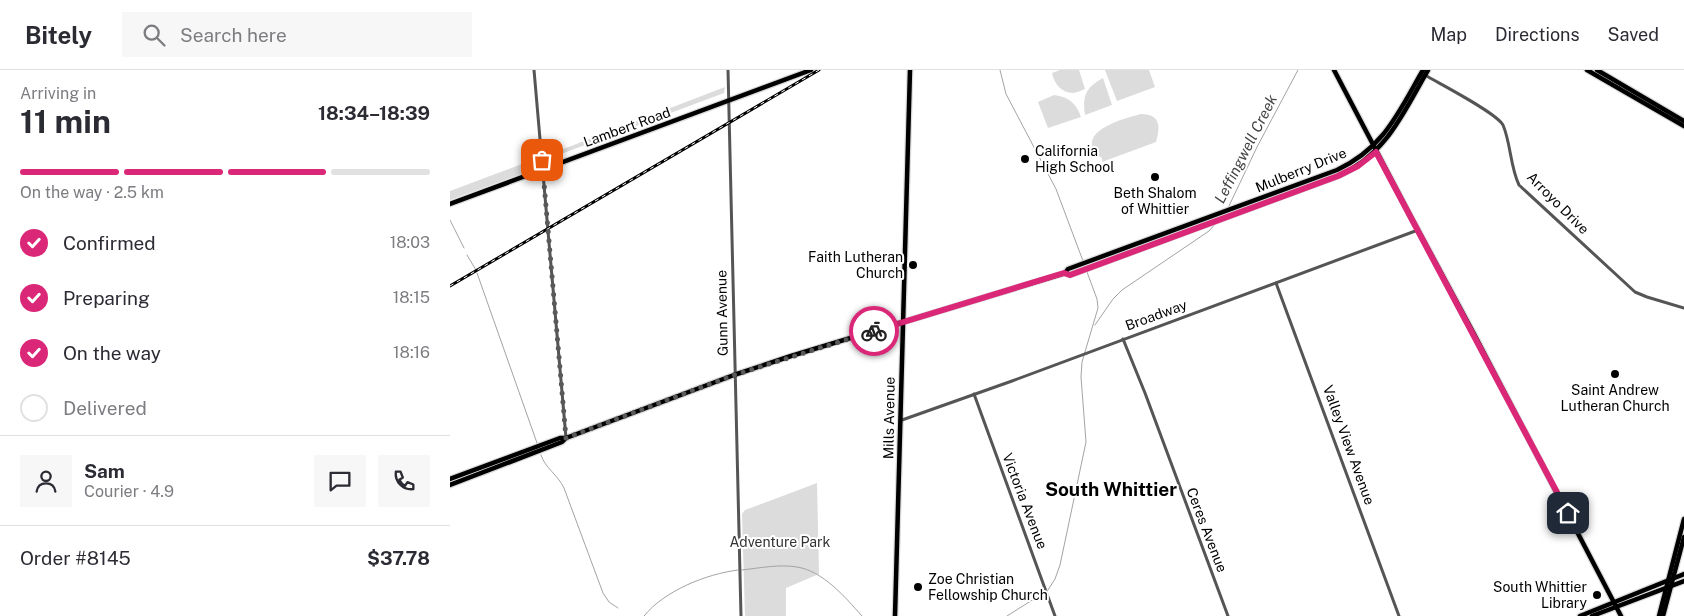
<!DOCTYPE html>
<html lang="en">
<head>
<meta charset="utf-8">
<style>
  body { margin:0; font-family:"Public Sans",sans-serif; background:#f7f7f7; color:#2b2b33; height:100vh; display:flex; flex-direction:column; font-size:19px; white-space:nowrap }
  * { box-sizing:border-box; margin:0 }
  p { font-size:16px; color:#7c7c81 }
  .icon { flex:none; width:28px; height:28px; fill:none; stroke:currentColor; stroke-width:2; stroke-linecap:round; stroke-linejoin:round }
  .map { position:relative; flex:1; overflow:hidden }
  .panel { display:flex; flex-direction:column; background:#fff; width:450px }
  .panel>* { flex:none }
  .pin { position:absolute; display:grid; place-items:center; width:42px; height:42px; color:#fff; margin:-21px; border-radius:10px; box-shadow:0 2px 8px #0006 }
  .courier { position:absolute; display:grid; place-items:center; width:50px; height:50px; margin:-25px; border:4px solid #db2777; border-radius:50%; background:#fff; color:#222; box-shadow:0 1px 6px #0007 }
  .headline em { font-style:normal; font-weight:700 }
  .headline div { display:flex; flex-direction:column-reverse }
  .headline { display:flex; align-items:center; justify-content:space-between; height:85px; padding:0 20px }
  h1 { font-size:32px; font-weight:700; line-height:38px }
  .bar { display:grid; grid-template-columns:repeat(4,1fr); gap:8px 5px; align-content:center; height:60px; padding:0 20px }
  .bar i { height:6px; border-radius:4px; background:#e1e1e2 }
  .bar .current { background:#db2777 }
  .bar p { grid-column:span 4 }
  .line { display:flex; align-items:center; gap:12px; padding:0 20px; border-top:1px solid #e1e1e2 }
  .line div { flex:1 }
  .round { display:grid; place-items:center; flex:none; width:52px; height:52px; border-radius:0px; background:#f7f7f7 }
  ol { padding:0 20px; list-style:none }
  li { display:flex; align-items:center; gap:15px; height:55px }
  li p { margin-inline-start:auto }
  li .icon { padding:5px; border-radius:50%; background:#db2777; color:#fff; stroke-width:4 }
  li:last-child { color:#7c7c81 }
  li i { width:28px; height:28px; border:2px solid #e1e1e2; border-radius:50% }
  header { display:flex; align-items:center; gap:30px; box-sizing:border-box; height:70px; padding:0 25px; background:#fff; border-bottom:1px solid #e1e1e2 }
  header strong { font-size:24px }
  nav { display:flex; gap:28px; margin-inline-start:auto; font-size:18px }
  .search { width:350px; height:45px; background:#f7f7f7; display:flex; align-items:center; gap:12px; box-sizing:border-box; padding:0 18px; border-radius:0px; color:#7c7c81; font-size:19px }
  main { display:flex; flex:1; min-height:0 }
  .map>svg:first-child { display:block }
  .green { fill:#dcdcdc }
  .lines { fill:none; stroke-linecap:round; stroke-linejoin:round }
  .stream { stroke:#a3a3a3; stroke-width:1 }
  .major-casing { stroke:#dbdbdb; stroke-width:7 }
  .minor { stroke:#555; stroke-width:3 }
  .major { stroke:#000; stroke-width:4.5 }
  .rail-casing { stroke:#000; stroke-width:3 }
  .rail { stroke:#fff; stroke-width:1; stroke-dasharray:4; stroke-linecap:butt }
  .done { stroke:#595959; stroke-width:5; stroke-dasharray:0 9 }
  .route { stroke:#db2777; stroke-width:6 }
  .poi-dot { fill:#000; stroke:#fff; stroke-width:2 }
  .labels { text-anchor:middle; stroke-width:4; stroke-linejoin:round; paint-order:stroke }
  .street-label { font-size:14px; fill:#000; stroke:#fff }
  .poi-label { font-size:14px; fill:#000; stroke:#fff; text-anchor:start }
  .park-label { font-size:14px; fill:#333; stroke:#fff }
  .water-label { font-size:15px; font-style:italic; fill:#444; stroke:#fff }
  .district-label { font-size:19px; font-weight:bold; fill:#000; stroke:#fff }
</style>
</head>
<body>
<header>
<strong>Bitely</strong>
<div class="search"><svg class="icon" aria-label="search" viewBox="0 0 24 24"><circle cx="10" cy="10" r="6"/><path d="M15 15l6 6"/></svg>Search here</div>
<nav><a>Map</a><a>Directions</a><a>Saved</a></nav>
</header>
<main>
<section class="panel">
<div class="headline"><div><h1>11 min</h1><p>Arriving in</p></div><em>18:34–18:39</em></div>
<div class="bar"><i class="current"></i><i class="current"></i><i class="current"></i><i></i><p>On the way · 2.5 km</p></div>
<ol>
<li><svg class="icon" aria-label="check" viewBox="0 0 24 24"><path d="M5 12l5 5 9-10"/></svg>Confirmed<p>18:03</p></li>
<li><svg class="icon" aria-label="check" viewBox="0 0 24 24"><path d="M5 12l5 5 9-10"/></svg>Preparing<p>18:15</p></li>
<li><svg class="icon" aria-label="check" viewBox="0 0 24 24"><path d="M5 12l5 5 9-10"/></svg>On the way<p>18:16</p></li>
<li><i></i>Delivered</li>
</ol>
<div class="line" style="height:90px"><a class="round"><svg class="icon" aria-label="person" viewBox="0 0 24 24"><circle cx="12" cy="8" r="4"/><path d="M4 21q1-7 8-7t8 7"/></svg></a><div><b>Sam</b><p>Courier · 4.9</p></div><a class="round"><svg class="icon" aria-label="chat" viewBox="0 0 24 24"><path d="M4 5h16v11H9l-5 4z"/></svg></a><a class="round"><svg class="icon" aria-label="phone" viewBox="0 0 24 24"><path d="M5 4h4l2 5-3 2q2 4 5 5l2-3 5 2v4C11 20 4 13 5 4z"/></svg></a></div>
<div class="line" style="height:65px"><div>Order #8145</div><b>$37.78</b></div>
</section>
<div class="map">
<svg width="1234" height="546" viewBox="0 0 1234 546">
  <rect width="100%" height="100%" fill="#fff"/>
  <g class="green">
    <path d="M 610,0 L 629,0 L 635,19 C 632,20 626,23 623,23 C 611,23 604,13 602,3 Z"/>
    <polygon points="655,0 699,0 705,17 667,31"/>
    <path d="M 653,8 L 662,35 L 635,45 C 632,26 636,17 653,8 Z"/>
    <polygon points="275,17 274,23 95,90 95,86"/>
    <path d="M 604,25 C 619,27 626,33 631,47 L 598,58 L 588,32 Z"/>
    <path d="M 691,44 C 712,44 710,59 706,72 L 652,92 L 652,88 C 647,85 643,82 642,76 C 639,57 677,48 691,44 Z"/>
    <polygon points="88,88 87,98 0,130 0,121"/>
    <polygon points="367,413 369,504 336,518 336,546 295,546 292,444 295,440"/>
  </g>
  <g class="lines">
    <g class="stream">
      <polyline points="550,0 556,24 606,119 633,191"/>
      <polyline points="778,138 807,77 848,0"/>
      <polyline points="0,150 14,178"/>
      <polyline points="17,185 26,200"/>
      <polyline points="27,203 87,373"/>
      <polyline points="645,255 663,229 672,220 759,161 766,153"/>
      <path d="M 91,385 C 95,398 108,405 114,418 L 153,523 L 159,532 L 168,538"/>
      <path d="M 292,500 C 310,498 329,494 347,497 C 373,501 395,527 412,546"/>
      <polyline points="598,520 605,509 610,495 636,372 631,307 632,292 648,238 647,229 637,202"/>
      <path d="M 194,546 C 214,521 256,504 288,500"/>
      <polyline points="557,546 595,522"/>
    </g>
    <defs>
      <g id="major">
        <polyline points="884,0 961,147 1024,264 1171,546"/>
        <polyline points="1137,0 1234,56"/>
        <polyline points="1147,0 1234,51"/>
        <polyline points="0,134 361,0"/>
        <path d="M 615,203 L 620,205 L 888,106 C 937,84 953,43 978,0"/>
        <path d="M 0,409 L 110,368 L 116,368 L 284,305 L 341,286 L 615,203 L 618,199 L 887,100 C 934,78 948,43 973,0"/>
        <polyline points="0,415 112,372 116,368"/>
        <polyline points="445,546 460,0"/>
        <polyline points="1130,546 1234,504"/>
        <polyline points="1142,546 1234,511"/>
        <polyline points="1209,546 1234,449"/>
        <polyline points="1213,546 1234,467"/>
      </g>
    </defs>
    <use href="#major" class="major-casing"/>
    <g class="minor">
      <polyline points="84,0 116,368"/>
      <polyline points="278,0 291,546"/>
      <path d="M 975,5 C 990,14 1047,43 1053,55 C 1061,74 1060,96 1069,115 L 1185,222 L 1197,227 L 1234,238"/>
      <polyline points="826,213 949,546"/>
      <polyline points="673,269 695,323 778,546"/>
      <polyline points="524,324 605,546"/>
      <polyline points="452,350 562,311 968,160"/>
    </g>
    <use href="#major" class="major"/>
    <defs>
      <polyline id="rail" points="0,216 369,0"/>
    </defs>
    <use href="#rail" class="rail-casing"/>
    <use href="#rail" class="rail"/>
  </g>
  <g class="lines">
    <polyline class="done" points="92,90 116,368 284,305 424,261"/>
    <polyline class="route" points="424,261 614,203 620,205 888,106 908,96 926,82 1118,443"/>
  </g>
  <g class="poi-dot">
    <circle cx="575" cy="89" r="5"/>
    <circle cx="705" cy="107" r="5"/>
    <circle cx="463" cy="195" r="5"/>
    <circle cx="1165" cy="304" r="5"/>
    <circle cx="468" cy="517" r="5"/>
    <circle cx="1147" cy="525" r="5"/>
  </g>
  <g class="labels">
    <g class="street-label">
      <text transform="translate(177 57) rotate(-20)" y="5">Lambert Road</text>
      <text transform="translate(851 100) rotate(-22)" y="5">Mulberry Drive</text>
      <text transform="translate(1108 133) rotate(45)" y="5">Arroyo Drive</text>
      <text transform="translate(272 243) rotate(-91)" y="5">Gunn Avenue</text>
      <text transform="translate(706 245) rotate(-20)" y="5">Broadway</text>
      <text transform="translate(439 348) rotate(-89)" y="5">Mills Avenue</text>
      <text transform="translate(899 375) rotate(70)" y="5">Valley View Avenue</text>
      <text transform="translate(575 431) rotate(69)" y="5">Victoria Avenue</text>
      <text transform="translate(757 460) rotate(69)" y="5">Ceres Avenue</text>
    </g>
    <g class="poi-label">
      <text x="585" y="86">California<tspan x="585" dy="16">High School</tspan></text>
      <text x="705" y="128" text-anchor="middle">Beth Shalom<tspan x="705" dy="16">of Whittier</tspan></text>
      <text x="453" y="192" text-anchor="end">Faith Lutheran<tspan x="453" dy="16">Church</tspan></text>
      <text x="1165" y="325" text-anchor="middle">Saint Andrew<tspan x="1165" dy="16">Lutheran Church</tspan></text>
      <text x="478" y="514">Zoe Christian<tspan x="478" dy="16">Fellowship Church</tspan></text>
      <text x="1137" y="522" text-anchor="end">South Whittier<tspan x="1137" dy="16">Library</tspan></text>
    </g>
    <g class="park-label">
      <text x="330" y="477">Adventure Park</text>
    </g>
    <g class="water-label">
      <text transform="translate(796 79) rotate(-63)" y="5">Leffingwell Creek</text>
    </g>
    <g class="district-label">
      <text x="661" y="426">South Whittier</text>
    </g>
  </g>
</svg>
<div class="pin" style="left:92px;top:90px;background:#ea580c"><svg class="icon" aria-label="bag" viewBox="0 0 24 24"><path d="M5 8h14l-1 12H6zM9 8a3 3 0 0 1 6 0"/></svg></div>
<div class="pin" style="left:1118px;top:443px;background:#1f2937"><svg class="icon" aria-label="home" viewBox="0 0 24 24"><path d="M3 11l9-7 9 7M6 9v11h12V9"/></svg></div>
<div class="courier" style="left:424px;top:261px"><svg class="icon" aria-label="bike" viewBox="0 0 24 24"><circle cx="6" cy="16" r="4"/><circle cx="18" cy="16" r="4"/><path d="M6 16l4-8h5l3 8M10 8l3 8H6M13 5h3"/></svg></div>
</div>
</main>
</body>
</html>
